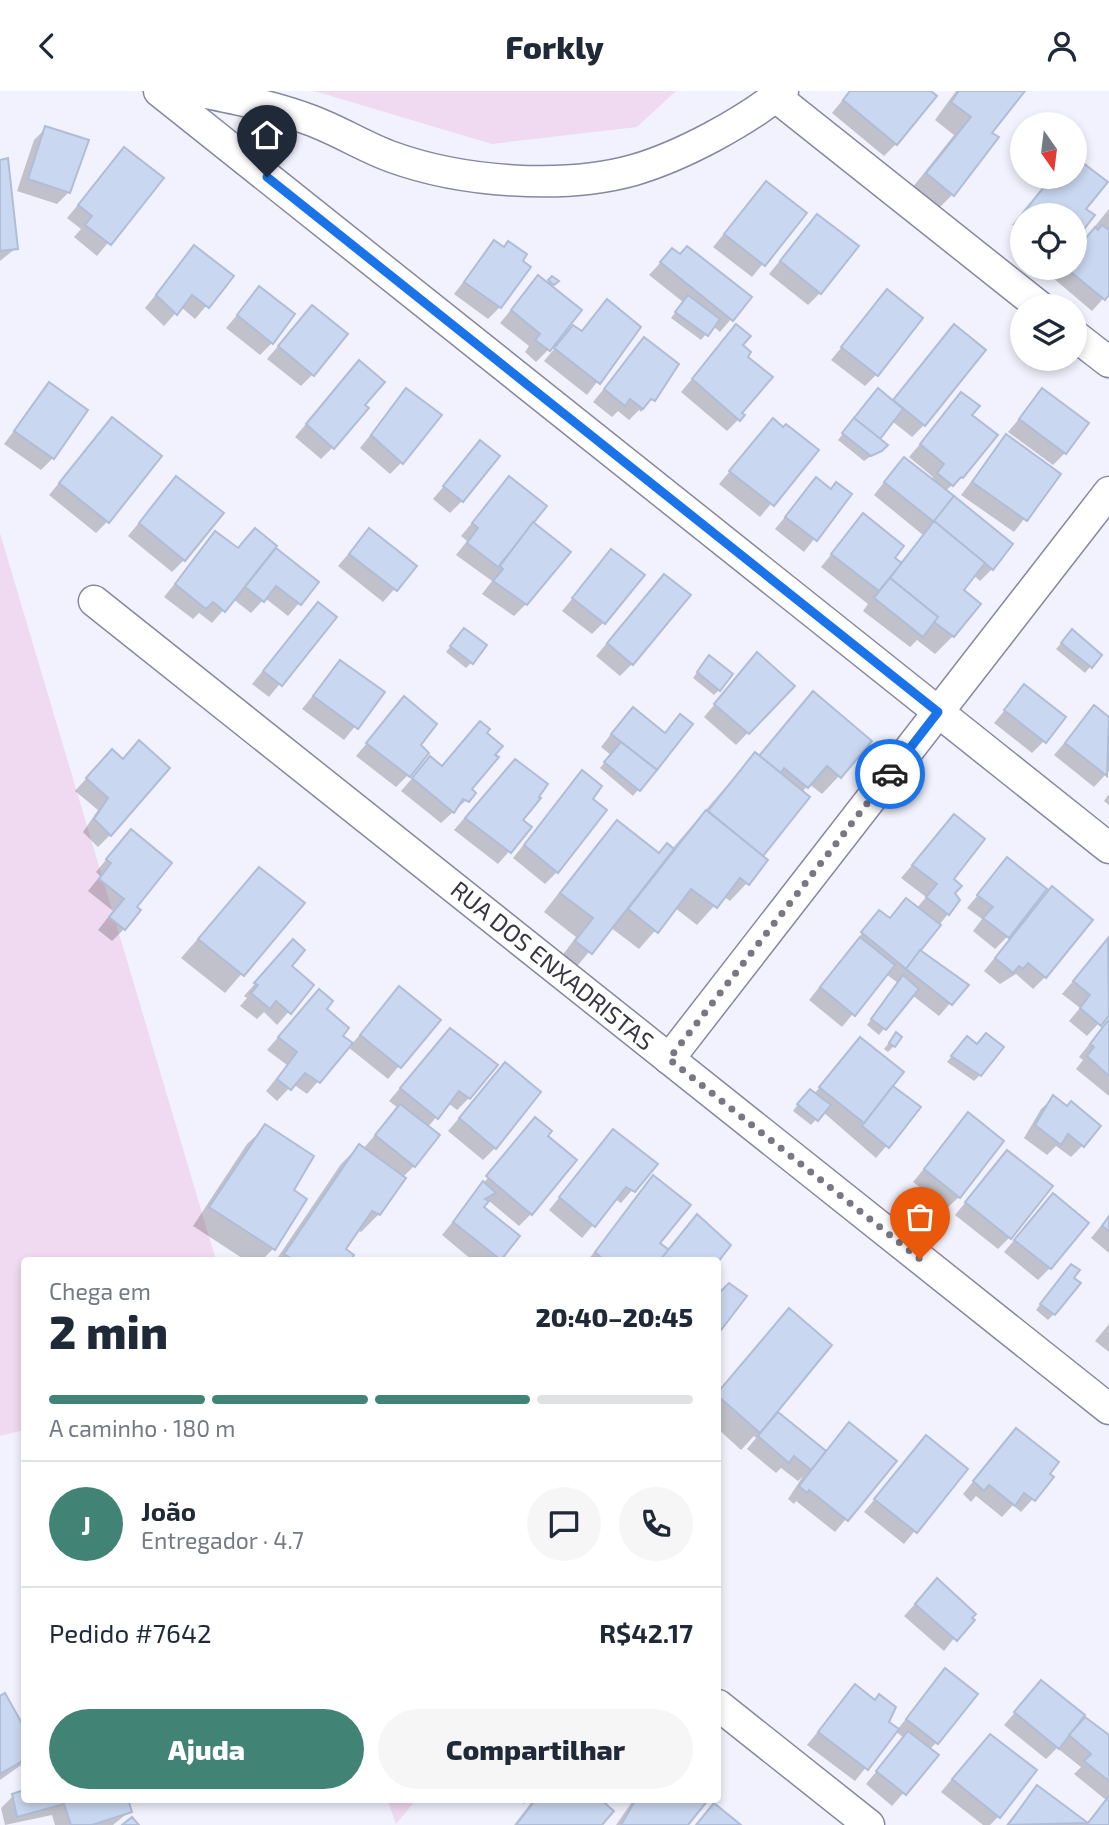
<!DOCTYPE html>
<html lang="pt">
<head>
<meta charset="utf-8">
<style>
  body { margin:0; font-family:"Exo 2",sans-serif; background:#f6f6f7; color:#1f2937; height:100vh; display:flex; flex-direction:column; font-size:26px; white-space:nowrap }
  * { box-sizing:border-box; margin:0 }
  p { font-size:23px; color:#747a83 }
  .icon { flex:none; width:38px; height:38px; fill:none; stroke:currentColor; stroke-width:2; stroke-linecap:round; stroke-linejoin:round }
  .map { position:relative; flex:1; overflow:hidden }
  .details { position:absolute; left:21px; top:1166px; width:700px; height:546px; display:flex; flex-direction:column; background:#fff; border-radius:7px; box-shadow:0 4px 10px #0003 }
  .details>* { flex:none }
  .needle { width:46px; rotate:166deg }
  .buttons { position:absolute; left:1010px; top:21px; display:grid; gap:14px }
  .buttons a { display:grid; place-items:center; width:77px; height:77px; border-radius:50%; background:#fff; box-shadow:0 4px 10px #0003; font-size:35px }
  .pin { position:absolute; display:grid; place-items:center; width:60px; height:60px; color:#fff; margin:-72px -30px; border-radius:50% 50% 50% 0; rotate:-45deg; box-shadow:0 0 7px #0007 }
  .pin .icon { rotate:45deg }
  .courier { position:absolute; display:grid; place-items:center; width:70px; height:70px; margin:-35px; border:5px solid #1a73e8; border-radius:50%; background:#fff; color:#222; box-shadow:0 2px 9px #0007 }
  .headline em { font-style:normal; font-weight:800 }
  .headline div { display:flex; flex-direction:column-reverse }
  .headline { display:flex; align-items:center; justify-content:space-between; height:119px; padding:0 28px }
  h1 { font-size:46px; font-weight:800; line-height:52px }
  .bar { display:grid; grid-template-columns:repeat(4,1fr); gap:10px 7px; align-content:center; height:84px; padding:0 28px }
  .bar i { height:9px; border-radius:5px; background:#e0e1e3 }
  .bar .on { background:#418476 }
  .bar p { grid-column:span 4 }
  .line { display:flex; align-items:center; gap:18px; padding:0 28px; border-top:2px solid #e0e1e3 }
  .line div { flex:1 }
  .round { display:grid; place-items:center; flex:none; width:74px; height:74px; border-radius:37px; background:#f6f6f7 }
  .cta { display:flex; gap:14px; margin-top:auto; padding:14px 28px }
  .cta a { flex:1; height:80px; border-radius:42px; background:#418476; color:#fff; font-size:28px; font-weight:800; line-height:80px; text-align:center }
  .cta a+a { background:#f6f6f7; color:#1f2937 }
  header { display:flex; justify-content:space-between; align-items:center; height:91px; padding:0 28px; background:#fff; font-size:32px; font-weight:800 }
  .map>svg:first-child { display:block }
  .green { fill:#f0daf1 }
  .shadow { fill:#0003 }
  .building { fill:#c9d7f0; stroke:#b0bdd6; stroke-width:2 }
  .lines { fill:none; stroke-linecap:round; stroke-linejoin:round }
  .minor-casing { stroke:#8687a0; stroke-width:33 }
  .minor { stroke:#fff; stroke-width:30 }
  .done { stroke:#787884; stroke-width:7; stroke-dasharray:0 12.6 }
  .route { stroke:#1a73e8; stroke-width:9 }
  .labels { text-anchor:middle; stroke-width:5; stroke-linejoin:round; paint-order:stroke }
  .street-label { font-size:24px; fill:#363742; stroke:#fff }
</style>
</head>
<body>
<header><svg class="icon" aria-label="back" viewBox="0 0 24 24"><path d="M15 5l-7 7 7 7"/></svg>Forkly<svg class="icon" aria-label="person" viewBox="0 0 24 24"><circle cx="12" cy="8" r="4"/><path d="M4 21q1-7 8-7t8 7"/></svg></header>
<div class="map">
<svg width="1109" height="1734" viewBox="0 0 1109 1734">
  <rect width="100%" height="100%" fill="#f2f2fe"/>
  <g class="green">
    <polygon points="314,0 676,0 637,36 492,53"/>
    <polygon points="0,442 216,1169 24,1169 24,1339 0,1345"/>
    <polygon points="387,1708 417,1708 396,1733"/>
  </g>
  <g class="shadow">
    <polygon points="850,0 928,0 896,53 884,65 832,22"/>
    <polygon points="956,0 1023,0 990,43 953,103 935,121 909,101 954,44 935,29"/>
    <polygon points="46,37 69,101 57,113 17,100 34,49"/>
    <polygon points="124,58 161,88 97,165 74,146 81,138 67,127"/>
    <polygon points="0,70 16,157 0,170"/>
    <polygon points="1051,86 1074,86 1074,124 1022,124 1022,142 1012,134"/>
    <polygon points="766,92 805,122 752,186 713,156"/>
    <polygon points="1109,118 1109,201 1092,220 1053,187 1061,177 1074,177 1074,161"/>
    <polygon points="806,138 820,202 808,214 769,183"/>
    <polygon points="494,151 503,157 500,216 488,228 454,203"/>
    <polygon points="194,157 231,186 195,228 181,216 164,235 145,217"/>
    <polygon points="672,159 749,207 720,241 713,235 701,249 671,227 683,211 649,184"/>
    <polygon points="538,186 546,193 553,187 556,190 550,196 548,259 536,271 525,261 529,255 500,232"/>
    <polygon points="259,198 272,252 260,264 226,237"/>
    <polygon points="887,201 877,283 865,295 831,269"/>
    <polygon points="607,210 639,236 587,304 544,270 573,236 580,241"/>
    <polygon points="312,216 313,283 301,295 267,268"/>
    <polygon points="736,235 746,266 740,322 743,324 727,340 681,301"/>
    <polygon points="954,235 924,334 912,346 892,330 878,348 880,359 864,370 838,349 872,305 891,311"/>
    <polygon points="645,248 677,274 641,321 639,319 629,329 618,320 612,326 593,311"/>
    <polygon points="348,283 333,356 321,368 295,346"/>
    <polygon points="49,293 53,367 41,379 4,353"/>
    <polygon points="406,299 402,371 390,383 360,357"/>
    <polygon points="1042,300 1065,362 1053,374 1008,341"/>
    <polygon points="962,303 970,324 962,386 944,401 992,478 980,490 973,484 961,499 953,545 935,563 917,549 910,556 863,520 868,513 821,476 863,424 900,472 923,444 874,404 892,381 930,389 933,386 909,366"/>
    <polygon points="112,328 108,430 96,442 49,404"/>
    <polygon points="773,329 816,359 760,426 719,393"/>
    <polygon points="1006,345 1059,383 1014,441 961,404"/>
    <polygon points="480,352 462,410 450,422 433,408"/>
    <polygon points="176,387 184,469 172,481 128,445"/>
    <polygon points="509,388 531,432 526,513 514,525 482,503 492,490 456,464 467,450 461,445"/>
    <polygon points="816,389 830,399 849,403 804,461 775,438"/>
    <polygon points="255,439 317,491 288,525 265,507 251,522 233,508 212,532 199,522 193,528 164,506 215,443 237,458"/>
    <polygon points="369,439 414,476 383,511 338,475"/>
    <polygon points="612,460 604,531 592,543 562,520"/>
    <polygon points="652,498 632,573 620,585 596,565"/>
    <polygon points="318,513 335,526 269,606 252,593"/>
    <polygon points="459,545 472,571 466,577 446,561"/>
    <polygon points="1067,546 1100,564 1085,582 1056,558"/>
    <polygon points="757,563 792,596 736,654 704,626"/>
    <polygon points="340,571 383,601 344,649 302,618"/>
    <polygon points="704,572 719,599 714,604 693,587"/>
    <polygon points="1024,596 1044,650 1032,662 994,632"/>
    <polygon points="813,602 839,685 822,703 809,693 802,701 760,765 747,792 730,810 723,805 697,834 675,817 639,858 610,836 573,880 559,869 576,846 544,821 600,749 618,732 658,763 672,758 743,676 755,664 757,666"/>
    <polygon points="404,608 419,654 408,684 396,696 356,665"/>
    <polygon points="1094,617 1109,628 1109,680 1094,696 1054,664"/>
    <polygon points="681,625 691,634 633,705 600,677 611,664 601,656 621,630 664,643"/>
    <polygon points="469,644 469,698 474,702 441,732 401,700 430,667 440,676"/>
    <polygon points="122,670 110,744 98,756 83,741 98,719 75,700 100,672"/>
    <polygon points="582,681 590,709 557,781 545,793 513,767"/>
    <polygon points="503,682 520,729 530,736 498,773 454,739"/>
    <polygon points="1109,703 1109,714 1104,710"/>
    <polygon points="954,725 953,802 948,823 918,860 966,894 939,925 912,904 879,944 867,934 898,892 886,883 842,936 809,909 879,821 888,829 906,809 917,817 926,806 901,787"/>
    <polygon points="119,753 134,816 124,838 112,850 98,839 113,820 88,800 100,785 96,781"/>
    <polygon points="1007,769 1033,819 1052,798 1045,886 1033,898 1016,883 1000,893 984,880 1013,844 1011,842 995,858 973,840 982,828 967,817"/>
    <polygon points="259,778 303,812 225,902 181,867"/>
    <polygon points="1108,849 1109,921 1087,945 1069,930 1080,917 1062,903"/>
    <polygon points="281,863 289,876 312,894 277,934 264,921 257,928 240,915 247,907 244,905"/>
    <polygon points="400,897 438,929 388,988 348,956 307,1003 293,993 277,1010 266,1000 287,974 267,959 307,913 325,919 340,945 351,954"/>
    <polygon points="1109,928 1109,1005 1076,978 1083,969 1079,966"/>
    <polygon points="450,939 469,1007 457,1019 448,1012 428,1036 414,1075 402,1087 379,1123 361,1141 357,1139 343,1158 349,1169 276,1169 341,1073 359,1055 363,1058 398,1017 389,1010"/>
    <polygon points="896,943 894,955 888,961 884,958"/>
    <polygon points="860,948 891,995 919,1017 876,1067 823,1021 811,1034 793,1020 804,1005 814,1003"/>
    <polygon points="962,953 980,984 974,990 947,971"/>
    <polygon points="505,973 495,1057 483,1069 448,1040"/>
    <polygon points="1053,1007 1083,1054 1071,1066 1056,1055 1047,1064 1024,1047 1041,1018"/>
    <polygon points="968,1024 959,1106 947,1117 913,1091"/>
    <polygon points="535,1028 546,1045 531,1123 519,1135 488,1109 482,1116 517,1145 499,1169 472,1169 442,1144"/>
    <polygon points="265,1036 291,1099 273,1158 262,1169 245,1169 193,1135 247,1053"/>
    <polygon points="613,1041 655,1073 621,1112 615,1108 582,1147 549,1119"/>
    <polygon points="1007,1061 1010,1146 998,1158 955,1124"/>
    <polygon points="653,1086 657,1152 667,1160 695,1128 717,1169 588,1169"/>
    <polygon points="1053,1104 1050,1177 1038,1189 1004,1161"/>
    <polygon points="1109,1125 1109,1162 1091,1147"/>
    <polygon points="1066,1180 1054,1223 1048,1229 1036,1219"/>
    <polygon points="789,1219 768,1329 825,1361 849,1334 895,1370 835,1441 796,1410 794,1413 788,1408 803,1385 798,1390 781,1377 776,1382 747,1358 756,1347 754,1345 741,1359 718,1338 718,1300"/>
    <polygon points="1109,1233 1109,1261 1095,1250"/>
    <polygon points="926,1346 966,1378 904,1453 864,1421"/>
    <polygon points="1005,1351 1052,1387 1021,1421 1013,1414 1002,1426 976,1405 971,1411 963,1403"/>
    <polygon points="925,1502 970,1527 944,1560 904,1525"/>
    <polygon points="945,1579 937,1651 929,1659 936,1665 892,1715 866,1693 904,1647 895,1640 855,1690 807,1654 855,1595 897,1639"/>
    <polygon points="1041,1591 1109,1644 1109,1734 1006,1734 1037,1696 1086,1733 1106,1709 1074,1683 1081,1676 1057,1657 1046,1668 1004,1634"/>
    <polygon points="5,1605 24,1639 24,1672 0,1689 0,1607"/>
    <polygon points="978,1657 999,1725 990,1734 983,1734 941,1701"/>
    <polygon points="24,1701 24,1708 126,1708 130,1720 113,1734 55,1734 52,1724 5,1734 1,1717 13,1705"/>
    <polygon points="518,1708 529,1708 524,1713"/>
    <polygon points="534,1708 597,1708 600,1734 514,1734"/>
    <polygon points="634,1708 707,1708 686,1734 616,1734"/>
  </g>
  <g class="building">
    <polygon points="850,0 931,0 937,5 897,54 843,9"/>
    <polygon points="959,0 1025,0 992,42 999,46 954,105 926,82 971,26 951,11"/>
    <polygon points="45,35 89,49 70,102 28,88"/>
    <polygon points="124,56 164,87 111,154 85,134 92,125 78,114"/>
    <polygon points="1074,65 1108,91 1086,118 1095,124 1074,151 1074,124 1026,124 1023,122 1052,86 1074,86"/>
    <polygon points="8,67 18,158 0,160 0,69"/>
    <polygon points="766,90 807,122 765,175 724,143"/>
    <polygon points="817,123 859,155 821,203 780,170"/>
    <polygon points="1102,134 1109,139 1109,204 1105,209 1066,177 1074,177 1074,161 1095,136 1098,139"/>
    <polygon points="494,149 504,156 508,150 527,163 523,170 531,176 501,217 464,191"/>
    <polygon points="194,154 234,185 209,217 192,204 177,224 156,204"/>
    <polygon points="687,155 752,206 733,230 660,171 672,157 680,163"/>
    <polygon points="538,184 582,219 550,260 535,249 540,243 511,219"/>
    <polygon points="552,185 559,190 554,194 548,189"/>
    <polygon points="259,195 295,223 273,253 237,224"/>
    <polygon points="887,198 923,227 878,285 841,256"/>
    <polygon points="688,204 720,228 708,245 675,221"/>
    <polygon points="607,208 641,236 600,293 554,257 573,234 582,240"/>
    <polygon points="312,214 348,243 314,285 278,255"/>
    <polygon points="736,233 751,245 743,254 751,261 748,266 773,286 742,322 745,324 740,330 692,288"/>
    <polygon points="954,233 986,259 925,335 893,309"/>
    <polygon points="644,246 679,273 655,310 651,308 643,318 630,308 625,315 604,298"/>
    <polygon points="359,269 385,291 365,314 369,317 334,358 306,333"/>
    <polygon points="49,291 88,319 54,368 14,340"/>
    <polygon points="406,297 442,324 403,373 371,344"/>
    <polygon points="878,297 903,318 880,348 854,327"/>
    <polygon points="1042,297 1089,332 1066,363 1019,328"/>
    <polygon points="961,301 980,315 972,324 998,344 963,387 961,386 953,395 937,382 944,373 920,353"/>
    <polygon points="112,326 162,365 109,432 59,392"/>
    <polygon points="773,327 783,336 786,333 819,359 774,415 729,380"/>
    <polygon points="854,327 888,354 882,360 871,365 842,342"/>
    <polygon points="1006,343 1061,383 1027,430 972,391"/>
    <polygon points="480,349 500,365 463,411 443,395"/>
    <polygon points="904,366 954,405 934,431 884,391"/>
    <polygon points="176,385 224,422 185,470 139,432"/>
    <polygon points="509,385 547,415 498,476 467,452 478,437 472,432"/>
    <polygon points="816,386 831,398 836,391 852,403 817,450 785,426"/>
    <polygon points="954,405 1013,453 993,479 934,430"/>
    <polygon points="863,422 904,455 895,467 902,472 879,500 831,463"/>
    <polygon points="934,430 985,472 964,499 981,513 954,546 934,531 938,526 890,487"/>
    <polygon points="533,431 571,461 527,514 493,490 503,478 500,475"/>
    <polygon points="255,437 277,455 225,521 213,511 206,518 175,493 215,440 238,457"/>
    <polygon points="369,437 417,475 397,500 349,463"/>
    <polygon points="276,457 319,491 301,514 276,495 264,511 245,496"/>
    <polygon points="611,458 645,484 605,533 572,507"/>
    <polygon points="664,483 691,504 633,574 607,552"/>
    <polygon points="890,487 938,526 923,546 874,507"/>
    <polygon points="318,511 337,526 282,595 263,580"/>
    <polygon points="464,537 487,554 473,573 450,555"/>
    <polygon points="1072,538 1102,564 1092,577 1061,552"/>
    <polygon points="757,561 795,595 749,643 714,613"/>
    <polygon points="709,564 733,583 720,600 697,581"/>
    <polygon points="340,569 385,601 358,638 313,605"/>
    <polygon points="1024,593 1066,626 1046,652 1004,619"/>
    <polygon points="813,600 872,650 841,687 827,675 808,697 784,677 781,682 759,665"/>
    <polygon points="404,605 437,633 421,654 429,662 410,686 366,652"/>
    <polygon points="1094,614 1109,626 1107,685 1065,652"/>
    <polygon points="633,616 665,642 680,623 693,633 657,679 611,643"/>
    <polygon points="480,630 490,638 487,642 503,655 495,664 499,666 472,698 476,702 469,711 463,708 454,722 412,687 430,665 442,675"/>
    <polygon points="139,649 170,677 111,745 94,728 108,707 86,687 112,658 123,668"/>
    <polygon points="621,651 657,679 640,700 604,671"/>
    <polygon points="755,661 810,706 763,765 708,720"/>
    <polygon points="515,668 548,693 539,706 541,707 523,729 532,736 511,762 465,727"/>
    <polygon points="582,679 602,695 593,708 607,719 558,782 524,754"/>
    <polygon points="706,719 768,769 749,794 740,787 717,817 691,798 658,842 628,818"/>
    <polygon points="954,723 985,748 954,788 962,795 955,802 960,809 949,824 926,806 937,793 912,774"/>
    <polygon points="617,729 659,762 667,752 674,758 592,863 575,850 593,827 560,802"/>
    <polygon points="131,738 172,772 137,816 141,819 125,839 109,826 124,808 99,788 111,772 106,768"/>
    <polygon points="1007,766 1047,798 1009,847 983,827 993,816 977,804"/>
    <polygon points="259,776 305,812 244,885 198,848"/>
    <polygon points="1052,795 1093,829 1046,887 1028,872 1023,878 1019,875 1013,882 995,867"/>
    <polygon points="906,807 941,834 906,878 861,841 879,819 890,827"/>
    <polygon points="860,846 895,874 855,925 820,896"/>
    <polygon points="1108,847 1109,924 1101,935 1080,917 1090,904 1073,890"/>
    <polygon points="293,848 305,859 292,875 314,894 291,923 276,910 270,918 251,902 258,894 254,892"/>
    <polygon points="920,859 969,894 952,914 906,878"/>
    <polygon points="903,884 919,898 886,939 871,928"/>
    <polygon points="399,895 441,929 401,977 360,944"/>
    <polygon points="319,898 333,910 327,918 349,937 343,945 353,952 320,992 305,982 291,999 277,988 297,961 278,946"/>
    <polygon points="1109,928 1109,985 1087,965 1094,956 1090,953"/>
    <polygon points="450,937 498,974 470,1008 459,1000 438,1028 400,997"/>
    <polygon points="896,941 902,946 895,956 889,952"/>
    <polygon points="986,942 1004,956 981,985 951,965 967,945 977,953"/>
    <polygon points="860,946 904,981 864,1032 819,996"/>
    <polygon points="505,971 541,1001 496,1058 459,1027"/>
    <polygon points="893,995 921,1016 889,1057 862,1035"/>
    <polygon points="810,998 831,1014 818,1030 797,1013"/>
    <polygon points="1053,1004 1067,1015 1071,1010 1101,1035 1084,1056 1068,1043 1061,1054 1035,1034"/>
    <polygon points="400,1013 440,1044 415,1076 375,1044"/>
    <polygon points="968,1021 1004,1050 960,1107 924,1078"/>
    <polygon points="535,1026 552,1040 548,1045 577,1069 532,1124 486,1085"/>
    <polygon points="265,1033 314,1065 294,1099 307,1108 275,1159 209,1116"/>
    <polygon points="613,1038 658,1073 635,1101 626,1096 595,1136 559,1106"/>
    <polygon points="359,1053 406,1087 380,1124 372,1120 346,1158 354,1164 351,1169 294,1169 284,1163"/>
    <polygon points="1007,1059 1053,1095 1011,1148 965,1111"/>
    <polygon points="653,1084 691,1114 660,1152 669,1159 660,1169 604,1169 595,1161"/>
    <polygon points="483,1090 496,1102 485,1108 489,1110 484,1116 520,1145 501,1169 453,1131"/>
    <polygon points="1053,1102 1089,1132 1051,1178 1014,1149"/>
    <polygon points="697,1123 731,1154 718,1171 660,1169"/>
    <polygon points="1109,1125 1109,1140 1102,1135"/>
    <polygon points="1071,1173 1080,1179 1074,1187 1081,1192 1055,1224 1040,1213"/>
    <polygon points="729,1192 747,1205 718,1243 718,1203"/>
    <polygon points="789,1217 832,1254 760,1342 718,1305 718,1301"/>
    <polygon points="778,1321 826,1360 811,1379 794,1365 789,1372 758,1345"/>
    <polygon points="849,1331 897,1370 848,1430 809,1399 807,1402 799,1395"/>
    <polygon points="1016,1337 1059,1371 1050,1383 1054,1386 1035,1410 1024,1402 1015,1415 989,1394 984,1400 973,1390"/>
    <polygon points="926,1344 968,1378 917,1442 874,1408"/>
    <polygon points="937,1487 976,1523 972,1527 975,1529 957,1550 915,1513"/>
    <polygon points="945,1577 978,1603 938,1653 906,1628"/>
    <polygon points="1041,1589 1085,1624 1059,1658 1014,1621"/>
    <polygon points="855,1593 875,1609 879,1603 896,1616 889,1631 899,1638 868,1679 818,1641"/>
    <polygon points="5,1602 24,1636 24,1669 0,1683 0,1605"/>
    <polygon points="1085,1626 1109,1644 1109,1690 1084,1670 1091,1663 1069,1644"/>
    <polygon points="908,1640 939,1664 906,1704 876,1680"/>
    <polygon points="990,1643 1037,1679 1000,1727 952,1688"/>
    <polygon points="1037,1694 1088,1732 1008,1734"/>
    <polygon points="24,1699 24,1708 128,1708 132,1721 92,1734 71,1734 64,1713 17,1726 12,1703"/>
    <polygon points="1109,1705 1109,1734 1086,1734 1088,1732"/>
    <polygon points="536,1708 600,1708 614,1720 602,1734 516,1734"/>
    <polygon points="636,1708 709,1708 688,1734 621,1734"/>
    <polygon points="714,1712 741,1734 696,1734"/>
    <polygon points="132,1726 139,1734 122,1734"/>
  </g>
  <g class="lines">
    <defs>
      <g id="minor">
        <polyline points="159,0 1109,757"/>
        <path d="M 197,0 C 235,8 273,15 310,29 C 338,39 364,56 392,66 C 461,91 563,99 634,79 C 682,65 745,31 783,0"/>
        <polyline points="776,6 1039,215"/>
        <polyline points="1074,244 1109,271"/>
        <polyline points="94,510 1109,1318"/>
        <polyline points="669,968 1109,401"/>
        <polyline points="718,1614 869,1734"/>
      </g>
    </defs>
    <use href="#minor" class="minor-casing"/>
    <use href="#minor" class="minor"/>
  </g>
  <g class="lines">
    <polyline class="done" points="890,683 669,968 920,1168"/>
    <polyline class="route" points="267,86 938,621 890,683"/>
  </g>
  <g class="labels">
    <g class="street-label">
      <text transform="translate(552 875) rotate(39)" y="8">RUA DOS ENXADRISTAS</text>
    </g>
  </g>
</svg>
<div class="buttons">
<a><svg class="needle" viewBox="-14 -14 28 28"><path d="M0-13l5 13h-10z" fill="#e53935"/><path d="M0 13l5-13h-10z" fill="#747a83"/></svg></a>
<a><svg class="icon" aria-label="locate" viewBox="0 0 24 24"><circle cx="12" cy="12" r="6"/><path d="M12 2v4M12 18v4M2 12h4M18 12h4"/></svg></a>
<a><svg class="icon" aria-label="layers" viewBox="0 0 24 24"><path d="M12 4l9 5-9 5-9-5zM3 14l9 5 9-5"/></svg></a>
</div>
<div class="pin" style="left:920px;top:1168px;background:#ea580c"><svg class="icon" aria-label="bag" viewBox="0 0 24 24"><path d="M5 8h14l-1 12H6zM9 8a3 3 0 0 1 6 0"/></svg></div>
<div class="pin" style="left:267px;top:86px;background:#1f2937"><svg class="icon" aria-label="home" viewBox="0 0 24 24"><path d="M3 11l9-7 9 7M6 9v11h12V9"/></svg></div>
<div class="courier" style="left:890px;top:683px"><svg class="icon" aria-label="car" viewBox="0 0 24 24"><path d="M5 17H2v-5l4-1 3-4h7l3 4 3 1v5h-3M9 17h6M6 11h13"/><circle cx="7" cy="17" r="2"/><circle cx="17" cy="17" r="2"/></svg></div>
<section class="details">
<div class="headline"><div><h1>2 min</h1><p>Chega em</p></div><em>20:40–20:45</em></div>
<div class="bar"><i class="on"></i><i class="on"></i><i class="on"></i><i></i><p>A caminho · 180 m</p></div>
<div class="line" style="height:126px"><b class="round" style="background:#418476;color:#fff">J</b><div><b>João</b><p>Entregador · 4.7</p></div><a class="round"><svg class="icon" aria-label="chat" viewBox="0 0 24 24"><path d="M4 5h16v11H9l-5 4z"/></svg></a><a class="round"><svg class="icon" aria-label="phone" viewBox="0 0 24 24"><path d="M5 4h4l2 5-3 2q2 4 5 5l2-3 5 2v4C11 20 4 13 5 4z"/></svg></a></div>
<div class="line" style="height:91px"><div>Pedido #7642</div><b>R$42.17</b></div>
<div class="cta"><a>Ajuda</a><a>Compartilhar</a></div>
</section>
</div>
</body>
</html>
